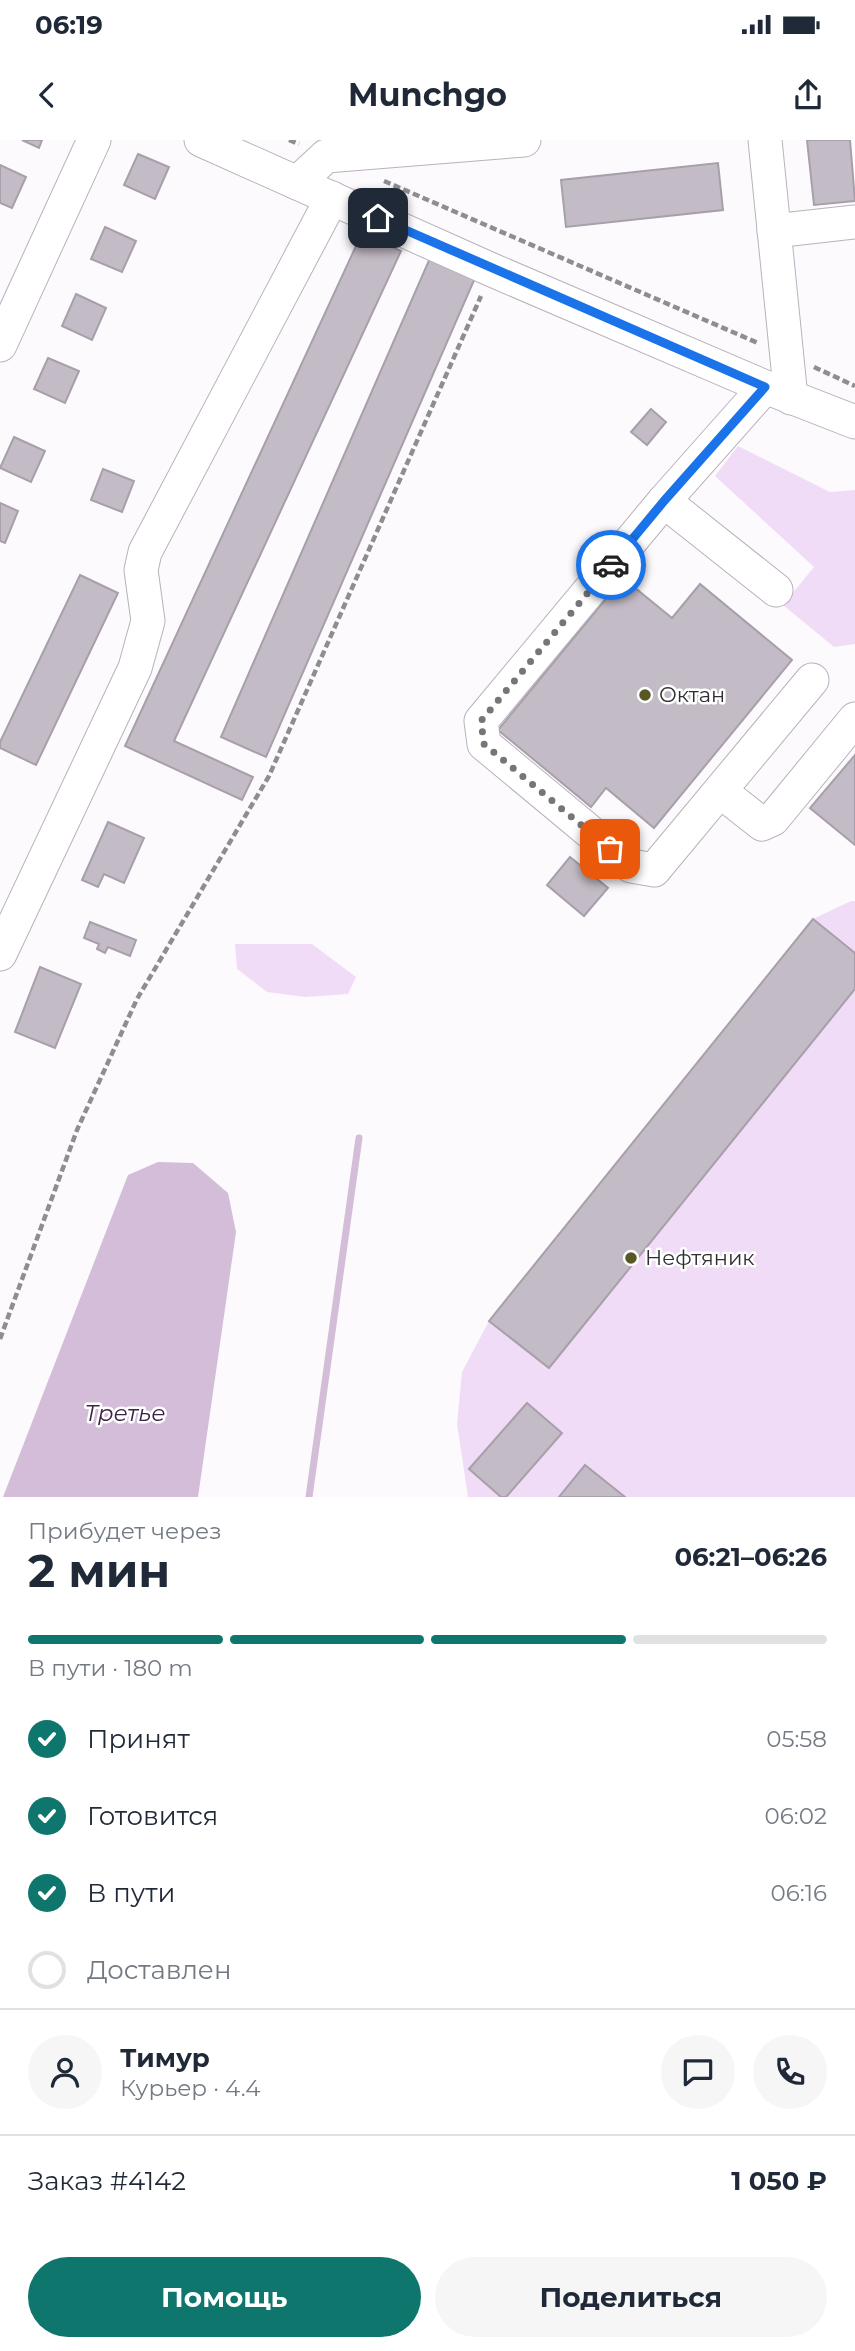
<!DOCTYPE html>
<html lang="ru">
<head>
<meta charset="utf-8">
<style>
  body { margin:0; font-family:Montserrat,sans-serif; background:#f6f6f7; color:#1f2937; height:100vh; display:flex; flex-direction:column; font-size:26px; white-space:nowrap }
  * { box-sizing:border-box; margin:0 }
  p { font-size:23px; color:#747a83 }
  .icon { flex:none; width:38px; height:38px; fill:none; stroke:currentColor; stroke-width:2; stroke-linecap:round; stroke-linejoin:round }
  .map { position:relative; height:1357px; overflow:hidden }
  .drawer { display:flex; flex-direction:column; background:#fff; flex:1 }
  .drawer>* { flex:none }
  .pin { position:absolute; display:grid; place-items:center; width:60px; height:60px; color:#fff; margin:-30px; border-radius:14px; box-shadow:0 4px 10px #0006 }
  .courier { position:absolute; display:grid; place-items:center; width:70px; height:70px; margin:-35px; border:5px solid #1a73e8; border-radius:50%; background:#fff; color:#222; box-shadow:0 2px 9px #0007 }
  .headline em { font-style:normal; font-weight:700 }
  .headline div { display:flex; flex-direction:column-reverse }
  .headline { display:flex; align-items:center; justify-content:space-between; height:119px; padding:0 28px }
  h1 { font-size:46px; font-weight:700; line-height:52px }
  .bar { display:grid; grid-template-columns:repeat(4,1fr); gap:10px 7px; align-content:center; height:84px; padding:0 28px }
  .bar i { height:9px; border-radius:5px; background:#e0e1e3 }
  .bar .active { background:#0f766e }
  .bar p { grid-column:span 4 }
  .line { display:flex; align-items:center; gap:18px; padding:0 28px; border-top:2px solid #e0e1e3 }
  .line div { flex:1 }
  .round { display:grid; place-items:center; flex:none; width:74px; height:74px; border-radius:37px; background:#f6f6f7 }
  ol { padding:0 28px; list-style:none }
  li { display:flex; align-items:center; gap:21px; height:77px }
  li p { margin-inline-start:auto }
  li .icon { padding:7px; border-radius:50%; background:#0f766e; color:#fff; stroke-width:4 }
  li:last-child { color:#747a83 }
  li i { width:38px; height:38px; border:4px solid #e0e1e3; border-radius:50% }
  .primary-button { display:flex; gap:14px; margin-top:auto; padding:14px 28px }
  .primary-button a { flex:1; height:80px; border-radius:42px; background:#0f766e; color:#fff; font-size:28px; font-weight:700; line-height:80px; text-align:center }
  .primary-button a+a { background:#f6f6f7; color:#1f2937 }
  .status { display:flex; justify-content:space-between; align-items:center; height:49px; padding:0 35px; background:#fff; direction:ltr }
  .status svg { height:19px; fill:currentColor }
  header { display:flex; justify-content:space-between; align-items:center; height:91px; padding:0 28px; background:#fff; font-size:32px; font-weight:700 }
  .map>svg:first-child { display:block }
  .green { fill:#f1dcf7 }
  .water { fill:#d3bdd9 }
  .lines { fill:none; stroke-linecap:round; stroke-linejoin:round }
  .stream { stroke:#d3bdd9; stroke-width:7 }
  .building { fill:#c3bbc5; stroke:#a79faa; stroke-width:2 }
  .minor-casing { stroke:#b9b1bc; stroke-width:35 }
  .path { stroke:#908d91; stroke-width:4.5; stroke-dasharray:7 3.5; stroke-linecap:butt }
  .minor { stroke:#fff; stroke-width:33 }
  .done { stroke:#787579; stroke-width:7; stroke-dasharray:0 12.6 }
  .route { stroke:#1a73e8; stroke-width:9 }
  .poi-dot { fill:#595825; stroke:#fff; stroke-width:2.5 }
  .labels { text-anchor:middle; stroke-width:5; stroke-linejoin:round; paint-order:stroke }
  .poi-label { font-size:21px; fill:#312e32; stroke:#fff; text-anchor:start }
  .water-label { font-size:23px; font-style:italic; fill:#3f2147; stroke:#fff }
</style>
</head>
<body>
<div class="status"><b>06:19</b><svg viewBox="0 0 49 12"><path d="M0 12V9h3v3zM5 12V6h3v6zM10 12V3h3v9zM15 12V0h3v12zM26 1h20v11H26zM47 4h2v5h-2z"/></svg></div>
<header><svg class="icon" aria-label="back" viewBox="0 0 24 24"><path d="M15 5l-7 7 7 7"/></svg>Munchgo<svg class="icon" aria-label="share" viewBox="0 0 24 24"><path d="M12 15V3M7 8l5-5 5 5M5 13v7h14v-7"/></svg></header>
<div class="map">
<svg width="855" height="1357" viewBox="0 0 855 1357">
  <rect width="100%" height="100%" fill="#fdfafe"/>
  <g class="green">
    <polygon points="738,306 830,352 855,350 855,504 834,507 783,465 814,427 715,336"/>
    <polygon points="851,761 855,761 855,1357 468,1357 457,1284 462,1232 489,1181 813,779"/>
    <polygon points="235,804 312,804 356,837 348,854 305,857 267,852 237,829"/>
  </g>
  <polygon class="water" points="158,1022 193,1023 228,1053 236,1092 198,1357 3,1357 128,1035"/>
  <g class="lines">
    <polyline class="stream" points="309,1357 359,998"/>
  </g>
  <g class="building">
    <polygon points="22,0 42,0 39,8"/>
    <polygon points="807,0 850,0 855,61 814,65"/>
    <polygon points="138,14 169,27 155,59 124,45"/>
    <polygon points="718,23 723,70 566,87 561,40"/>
    <polygon points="0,25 26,37 12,68 0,63"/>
    <polygon points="105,87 136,101 122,132 91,119"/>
    <polygon points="362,93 401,111 174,601 253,637 242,660 125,606"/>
    <polygon points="430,118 475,138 266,617 221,597"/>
    <polygon points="76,154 106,168 92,200 62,186"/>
    <polygon points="48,218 79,231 65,263 34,249"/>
    <polygon points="651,269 666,282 647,305 631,292"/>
    <polygon points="14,297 45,311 31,342 0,328"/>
    <polygon points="103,329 134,341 122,372 91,360"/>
    <polygon points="0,363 18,371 5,403 0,401"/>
    <polygon points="80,435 118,453 36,625 0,608 0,602"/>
    <polygon points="623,438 672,478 700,444 792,520 654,688 606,648 591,667 498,590"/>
    <polygon points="855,615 855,705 810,668"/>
    <polygon points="108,682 144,698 124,743 104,734 98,747 82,740"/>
    <polygon points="570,717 608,748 584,776 547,745"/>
    <polygon points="813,779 855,813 855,849 549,1228 489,1181"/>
    <polygon points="90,782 136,800 130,816 108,807 105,813 97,809 99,804 84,798"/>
    <polygon points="40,827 81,844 55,908 15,892"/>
    <polygon points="527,1263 562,1293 506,1357 501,1357 469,1329"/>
    <polygon points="585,1325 625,1357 559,1357"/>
  </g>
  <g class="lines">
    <defs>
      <g id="minor">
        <polyline points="201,0 492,130 765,247 855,282"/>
        <polyline points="765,0 791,258"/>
        <polyline points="297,43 326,16 524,0"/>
        <polyline points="774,91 855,82"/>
        <polyline points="0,205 94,0"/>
        <polyline points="765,247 664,361 481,581 484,604 631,726 654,730 812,540"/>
        <polyline points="664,361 776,450"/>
        <polyline points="720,651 762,684 773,679 855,579"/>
        <polyline points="0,814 135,528 148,481 141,430 145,412 332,58"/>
      </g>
    </defs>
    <use href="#minor" class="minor-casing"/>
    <g class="path">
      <polyline points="289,0 299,4"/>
      <polyline points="384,41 758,203"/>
      <polyline points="814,227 855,246"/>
      <polyline points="0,1199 77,990 137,859 269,636 481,156"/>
    </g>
    <use href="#minor" class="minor"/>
  </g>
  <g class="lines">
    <polyline class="done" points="610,709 484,604 481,581 611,425"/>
    <polyline class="route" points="378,78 765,247 664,361 611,425"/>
  </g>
  <g class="poi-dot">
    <circle cx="645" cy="555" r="7"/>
    <circle cx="631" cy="1118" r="7"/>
  </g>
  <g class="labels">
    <g class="poi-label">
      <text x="659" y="562">Октан</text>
      <text x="645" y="1125">Нефтяник</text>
    </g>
    <g class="water-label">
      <text x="125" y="1281">Третье</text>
    </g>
  </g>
</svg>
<div class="pin" style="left:610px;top:709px;background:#ea580c"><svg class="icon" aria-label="bag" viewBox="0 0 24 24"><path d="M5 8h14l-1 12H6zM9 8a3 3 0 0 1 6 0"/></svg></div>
<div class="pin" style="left:378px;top:78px;background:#1f2937"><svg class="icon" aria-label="home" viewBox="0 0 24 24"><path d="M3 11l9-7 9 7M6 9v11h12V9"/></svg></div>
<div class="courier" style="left:611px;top:425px"><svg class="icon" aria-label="car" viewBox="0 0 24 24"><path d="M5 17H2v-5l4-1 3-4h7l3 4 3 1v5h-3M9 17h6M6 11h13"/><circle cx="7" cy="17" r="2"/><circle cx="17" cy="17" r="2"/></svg></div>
</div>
<section class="drawer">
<div class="headline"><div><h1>2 мин</h1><p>Прибудет через</p></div><em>06:21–06:26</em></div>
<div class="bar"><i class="active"></i><i class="active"></i><i class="active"></i><i></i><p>В пути · 180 m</p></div>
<ol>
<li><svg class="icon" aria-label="check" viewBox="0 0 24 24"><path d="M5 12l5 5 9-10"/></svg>Принят<p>05:58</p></li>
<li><svg class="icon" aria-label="check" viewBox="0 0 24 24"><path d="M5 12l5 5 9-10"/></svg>Готовится<p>06:02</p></li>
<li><svg class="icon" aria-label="check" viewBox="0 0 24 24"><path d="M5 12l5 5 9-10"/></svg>В пути<p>06:16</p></li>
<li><i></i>Доставлен</li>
</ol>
<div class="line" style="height:126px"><a class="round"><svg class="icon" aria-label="person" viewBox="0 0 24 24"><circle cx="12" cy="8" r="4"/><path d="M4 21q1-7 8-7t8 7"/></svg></a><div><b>Тимур</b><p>Курьер · 4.4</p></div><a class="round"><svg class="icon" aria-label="chat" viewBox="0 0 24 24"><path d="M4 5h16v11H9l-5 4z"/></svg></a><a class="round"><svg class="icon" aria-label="phone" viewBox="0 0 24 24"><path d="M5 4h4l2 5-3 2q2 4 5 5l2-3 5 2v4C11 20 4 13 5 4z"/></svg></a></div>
<div class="line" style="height:91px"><div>Заказ #4142</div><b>1 050 ₽</b></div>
<div class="primary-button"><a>Помощь</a><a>Поделиться</a></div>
</section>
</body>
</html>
